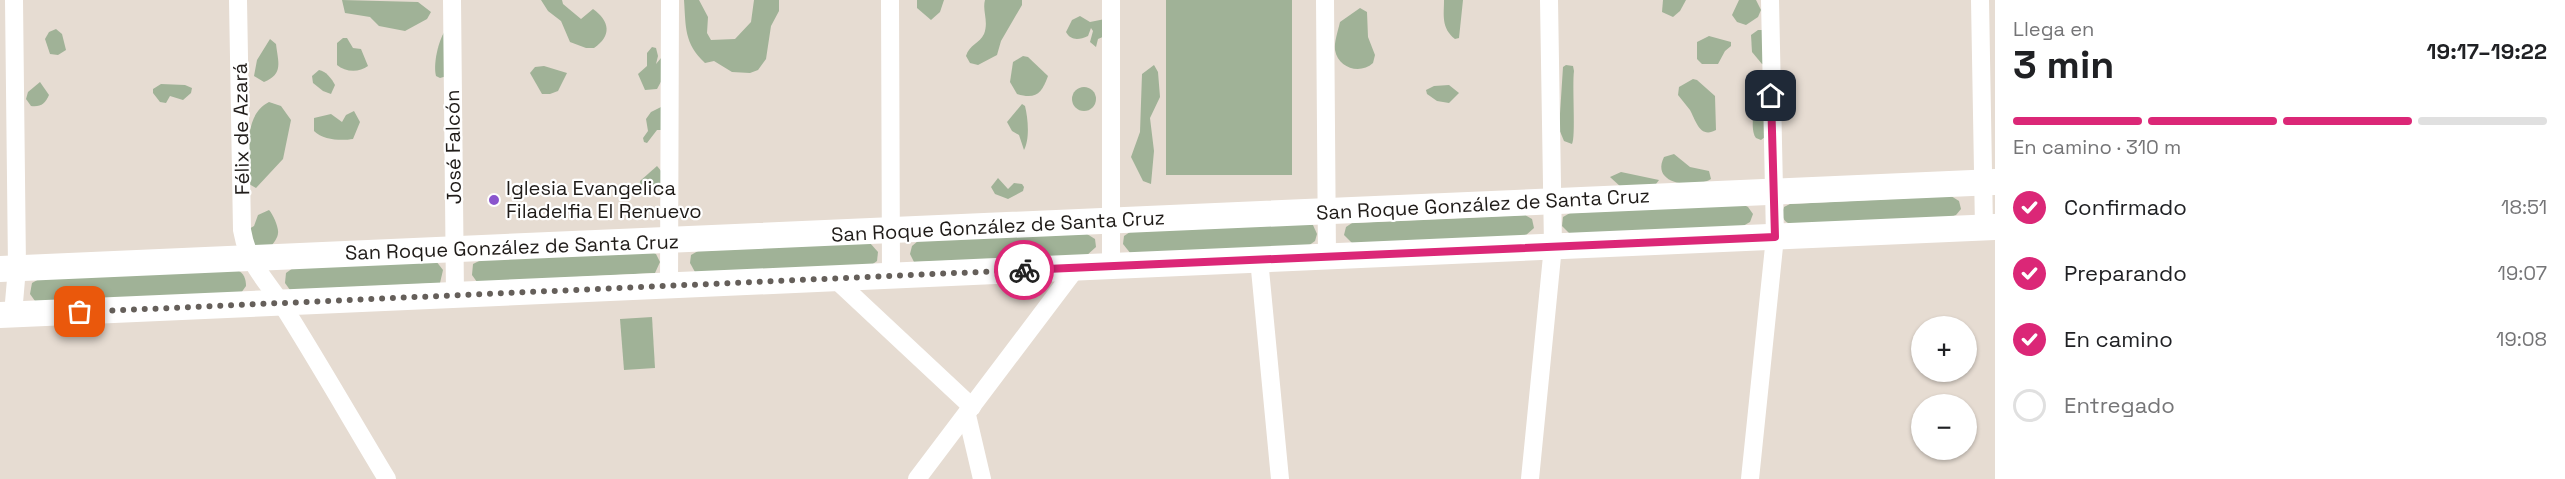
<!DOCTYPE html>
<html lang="es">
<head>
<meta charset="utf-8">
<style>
  body { margin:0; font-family:"Space Grotesk",sans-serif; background:#f2f2f2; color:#202124; height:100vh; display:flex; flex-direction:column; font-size:22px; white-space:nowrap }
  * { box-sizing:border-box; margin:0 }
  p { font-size:20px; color:#757577 }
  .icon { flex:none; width:33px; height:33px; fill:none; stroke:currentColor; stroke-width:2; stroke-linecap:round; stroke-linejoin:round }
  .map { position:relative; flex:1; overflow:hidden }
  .side { display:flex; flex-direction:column; background:#fff; width:570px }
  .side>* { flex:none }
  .fabs { position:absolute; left:1911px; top:316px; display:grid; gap:12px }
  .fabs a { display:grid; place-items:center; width:66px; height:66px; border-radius:50%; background:#fff; box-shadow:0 2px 4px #0004; font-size:30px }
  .pin { position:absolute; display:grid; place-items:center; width:51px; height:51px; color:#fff; margin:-26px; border-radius:12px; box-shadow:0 3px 9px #0006 }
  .courier { position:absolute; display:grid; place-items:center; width:60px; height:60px; margin:-30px; border:4px solid #db2777; border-radius:50%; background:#fff; color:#222; box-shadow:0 2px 8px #0007 }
  .summary em { font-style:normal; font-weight:600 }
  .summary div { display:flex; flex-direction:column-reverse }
  .summary { display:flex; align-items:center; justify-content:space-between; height:102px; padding:0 18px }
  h1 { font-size:39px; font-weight:600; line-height:45px }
  .bar { display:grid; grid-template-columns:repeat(4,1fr); gap:9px 6px; align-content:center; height:72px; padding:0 18px }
  .bar i { height:8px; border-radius:4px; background:#e0e0e0 }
  .bar .current { background:#db2777 }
  .bar p { grid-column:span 4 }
  ol { padding:0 18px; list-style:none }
  li { display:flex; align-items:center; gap:18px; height:66px }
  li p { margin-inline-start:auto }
  li .icon { padding:6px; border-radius:50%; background:#db2777; color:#fff; stroke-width:4 }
  li:last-child { color:#757577 }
  li i { width:33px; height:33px; border:3px solid #e0e0e0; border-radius:50% }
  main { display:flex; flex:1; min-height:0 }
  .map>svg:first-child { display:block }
  .green { fill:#a0b297 }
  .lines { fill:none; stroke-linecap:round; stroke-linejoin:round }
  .street { stroke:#fff; stroke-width:18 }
  .secondary { stroke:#fff; stroke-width:26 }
  .done { stroke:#655f5a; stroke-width:6; stroke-dasharray:0 10.8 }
  .route { stroke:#db2777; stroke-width:8 }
  .poi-dot { fill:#8a55cd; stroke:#fff; stroke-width:2 }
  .labels { text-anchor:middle; stroke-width:4.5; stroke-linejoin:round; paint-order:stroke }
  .street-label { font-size:20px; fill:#201c19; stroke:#fff }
  .poi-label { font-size:20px; fill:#201c19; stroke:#fff; text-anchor:start }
</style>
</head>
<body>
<main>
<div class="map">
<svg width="1995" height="479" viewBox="0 0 1995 479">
  <rect width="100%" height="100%" fill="#e6dcd2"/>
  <g class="green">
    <polygon points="342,0 418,2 431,12 427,19 405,31 379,26 370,17 345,13"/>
    <path d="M 541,0 L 562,0 L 563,4 L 581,19 L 593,9 C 610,21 612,36 594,48 L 586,48 L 570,42 L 561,21 L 548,11 Z"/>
    <path d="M 684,0 L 699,0 L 708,17 L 707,33 L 711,40 L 735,39 L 751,22 L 754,0 L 779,0 L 779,11 L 771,26 L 766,59 L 758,70 L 750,73 L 732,72 L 714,61 L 705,63 C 684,43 686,28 684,0 Z"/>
    <polygon points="917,0 944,0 940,12 931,20 917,8"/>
    <path d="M 985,0 L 1022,0 L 1022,5 L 1001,41 L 997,55 L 978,65 L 970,63 L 966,56 C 969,45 980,43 984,34 C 989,21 982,11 985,0 Z"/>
    <rect x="1166" y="0" width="126" height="175"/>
    <path d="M 1444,0 L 1463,0 L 1459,38 L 1455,39 C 1441,28 1444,15 1444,0 Z"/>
    <polygon points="1663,0 1686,0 1680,11 1673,17 1662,12"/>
    <polygon points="1739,0 1756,0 1761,10 1758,17 1746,25 1737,22 1732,15"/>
    <path d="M 1360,8 L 1367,12 L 1368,37 L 1375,55 L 1373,63 C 1360,75 1338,68 1335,50 C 1334,42 1338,31 1340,22 Z"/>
    <path d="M 1080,16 L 1090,22 L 1105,19 L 1105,36 L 1098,39 L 1096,47 L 1090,42 L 1093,31 L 1091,28 L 1088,36 C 1079,40 1071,41 1066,32 L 1072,20 Z"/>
    <polygon points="56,29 62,34 66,50 58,55 50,54 45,39 49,32"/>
    <polygon points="1758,30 1762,30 1766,65 1762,64 1752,52 1751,35"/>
    <path d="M 445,31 L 447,76 L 440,78 L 436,76 C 433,65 438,41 445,31 Z"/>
    <polygon points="1709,36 1731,42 1731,46 1725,51 1718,64 1702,64 1697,59 1697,42"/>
    <path d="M 343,38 L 347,38 L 353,48 L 361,49 L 368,66 C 359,73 345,72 337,65 L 337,43 Z"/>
    <path d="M 270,39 L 276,44 C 278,62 284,74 264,82 L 254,76 L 257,60 Z"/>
    <polygon points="652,47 656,48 658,56 656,64 666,52 663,78 657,89 645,90 638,74 647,66 647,53"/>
    <path d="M 1023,56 L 1028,57 L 1048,76 C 1042,93 1036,100 1017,94 L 1010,82 L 1013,62 Z"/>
    <polygon points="1154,65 1158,72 1160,97 1150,118 1154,151 1151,184 1143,181 1131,157 1140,132 1142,74"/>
    <path d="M 1566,65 L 1573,66 L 1574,71 C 1572,85 1576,138 1572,144 L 1564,141 L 1559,129 L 1563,67 Z"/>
    <polygon points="544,66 567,73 558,91 550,94 542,94 530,73 535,67"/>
    <path d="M 319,70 C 326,71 332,79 335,85 L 331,94 L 323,91 L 313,83 L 312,76 Z"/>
    <path d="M 1693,79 L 1697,80 L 1715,96 L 1716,130 C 1700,139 1696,121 1690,110 C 1686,105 1682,100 1678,95 L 1679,87 Z"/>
    <path d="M 40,82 L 49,95 C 45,104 41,107 31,106 L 26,99 L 28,92 Z"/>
    <polygon points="161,84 185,85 192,88 191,93 183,100 170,96 166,103 160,102 153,93 153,89"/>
    <polygon points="1449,85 1459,93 1449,103 1437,101 1427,94 1426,90 1434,86"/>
    <circle cx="1084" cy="99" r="12"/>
    <path d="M 269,102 L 281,106 L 291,120 L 283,159 L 256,188 L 249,184 C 249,159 242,115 269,102 Z"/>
    <path d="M 1022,104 L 1025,106 C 1028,118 1030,139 1024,150 L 1019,135 L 1012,131 L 1007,122 Z"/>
    <polygon points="661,107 661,130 657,130 647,143 644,142 643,138 648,131 646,119 651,112"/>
    <path d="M 1757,107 L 1761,108 L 1768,125 L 1765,137 L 1761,140 L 1756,138 C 1751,132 1752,113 1757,107 Z"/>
    <path d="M 354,111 L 360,122 L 353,139 C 341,141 323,140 314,131 L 314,118 L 331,114 L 342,122 L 346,115 Z"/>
    <path d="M 1674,154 L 1690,167 L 1709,171 L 1711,179 C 1694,189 1650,185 1664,157 Z"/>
    <path d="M 657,166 L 662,172 L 662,184 C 655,191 647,193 640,185 L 640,181 Z"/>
    <polygon points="1621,172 1659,180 1650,192 1622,188 1610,177"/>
    <polygon points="998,178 1008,189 1014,183 1022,184 1024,187 1023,191 1008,199 995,194 991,187"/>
    <path d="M 1951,196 L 1959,201 L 1961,209 L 1956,215 L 1951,217 L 1791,224 C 1782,222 1781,214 1784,207 L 1790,204 Z"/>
    <polygon points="1744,205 1748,207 1753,214 1750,222 1743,226 1570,234 1562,226 1563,217 1570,213"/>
    <path d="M 269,210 C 273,214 279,228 278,233 C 278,238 273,243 271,247 L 257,249 L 247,230 L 254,226 L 258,215 Z"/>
    <polygon points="1525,215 1532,219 1534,228 1525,236 1353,244 1344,235 1346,227 1352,223"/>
    <polygon points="1309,224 1313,225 1317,234 1315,241 1308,246 1131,254 1123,244 1124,236 1130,232"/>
    <polygon points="1087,234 1095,239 1096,247 1086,256 914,262 910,254 912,246 918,241"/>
    <polygon points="870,243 878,252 877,261 870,266 695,272 690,263 691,255 698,251"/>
    <polygon points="652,252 656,254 660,262 655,273 477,282 472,275 473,264 481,260"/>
    <polygon points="436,261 443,270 440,283 290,290 285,283 286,273 293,268"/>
    <path d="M 237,270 C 244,273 246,279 246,286 L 241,293 L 35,301 L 30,294 L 32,283 L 39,279 Z"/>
    <polygon points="652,317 655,368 624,370 620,319"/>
  </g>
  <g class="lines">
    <g class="street">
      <path d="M 238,0 L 242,230 C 248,265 265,278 283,306 C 319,363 352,421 387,479"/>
      <polyline points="452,0 455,295"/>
      <polyline points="890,0 891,276"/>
      <polyline points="1111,0 1111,266"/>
      <polyline points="1325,0 1327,257"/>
      <polyline points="1980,0 1984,228"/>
      <polyline points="1259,259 1280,479"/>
      <polyline points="834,278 972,407"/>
      <polyline points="669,286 670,0"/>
      <polyline points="13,314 17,268 14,0"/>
      <polyline points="967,415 982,479"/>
      <polyline points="917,479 1077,267"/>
      <polyline points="1530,479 1553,246 1549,0"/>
      <polyline points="1750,479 1775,237 1770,0"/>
    </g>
    <g class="secondary">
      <polyline points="0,269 1995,182"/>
      <polyline points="0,315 1995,227"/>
    </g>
  </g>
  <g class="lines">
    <polyline class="done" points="80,312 1024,270"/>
    <polyline class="route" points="1024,270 1775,237 1771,96"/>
  </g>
  <circle class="poi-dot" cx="494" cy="200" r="6"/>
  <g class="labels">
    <g class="street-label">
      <text transform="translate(241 129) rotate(-91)" y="7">Félix de Azará</text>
      <text transform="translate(453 147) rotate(-91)" y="7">José Falcón</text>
      <text transform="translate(1483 204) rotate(-3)" y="7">San Roque González de Santa Cruz</text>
      <text transform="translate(998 226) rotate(-3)" y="7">San Roque González de Santa Cruz</text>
      <text transform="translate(512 247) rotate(-2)" y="7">San Roque González de Santa Cruz</text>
    </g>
    <g class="poi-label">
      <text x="506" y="195">Iglesia Evangelica<tspan x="506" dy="23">Filadelfia El Renuevo</tspan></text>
    </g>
  </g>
</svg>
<div class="fabs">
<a>+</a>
<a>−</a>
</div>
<div class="pin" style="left:80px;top:312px;background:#ea580c"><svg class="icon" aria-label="bag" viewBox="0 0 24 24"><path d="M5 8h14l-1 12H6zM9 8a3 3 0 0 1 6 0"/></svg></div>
<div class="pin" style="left:1771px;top:96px;background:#1f2937"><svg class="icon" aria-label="home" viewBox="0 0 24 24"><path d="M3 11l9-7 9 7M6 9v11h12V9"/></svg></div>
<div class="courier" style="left:1024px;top:270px"><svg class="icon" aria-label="bike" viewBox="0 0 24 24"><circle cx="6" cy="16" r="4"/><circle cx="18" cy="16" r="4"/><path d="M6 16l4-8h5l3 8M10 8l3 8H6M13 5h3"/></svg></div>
</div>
<section class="side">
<div class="summary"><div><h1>3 min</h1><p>Llega en</p></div><em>19:17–19:22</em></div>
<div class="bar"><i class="current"></i><i class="current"></i><i class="current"></i><i></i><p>En camino · 310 m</p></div>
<ol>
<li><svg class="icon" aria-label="check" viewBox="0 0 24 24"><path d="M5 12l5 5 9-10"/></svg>Confirmado<p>18:51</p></li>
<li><svg class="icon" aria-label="check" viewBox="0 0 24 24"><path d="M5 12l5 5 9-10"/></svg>Preparando<p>19:07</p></li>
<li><svg class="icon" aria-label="check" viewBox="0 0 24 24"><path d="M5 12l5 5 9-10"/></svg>En camino<p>19:08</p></li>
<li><i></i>Entregado</li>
</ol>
</section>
</main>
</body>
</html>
